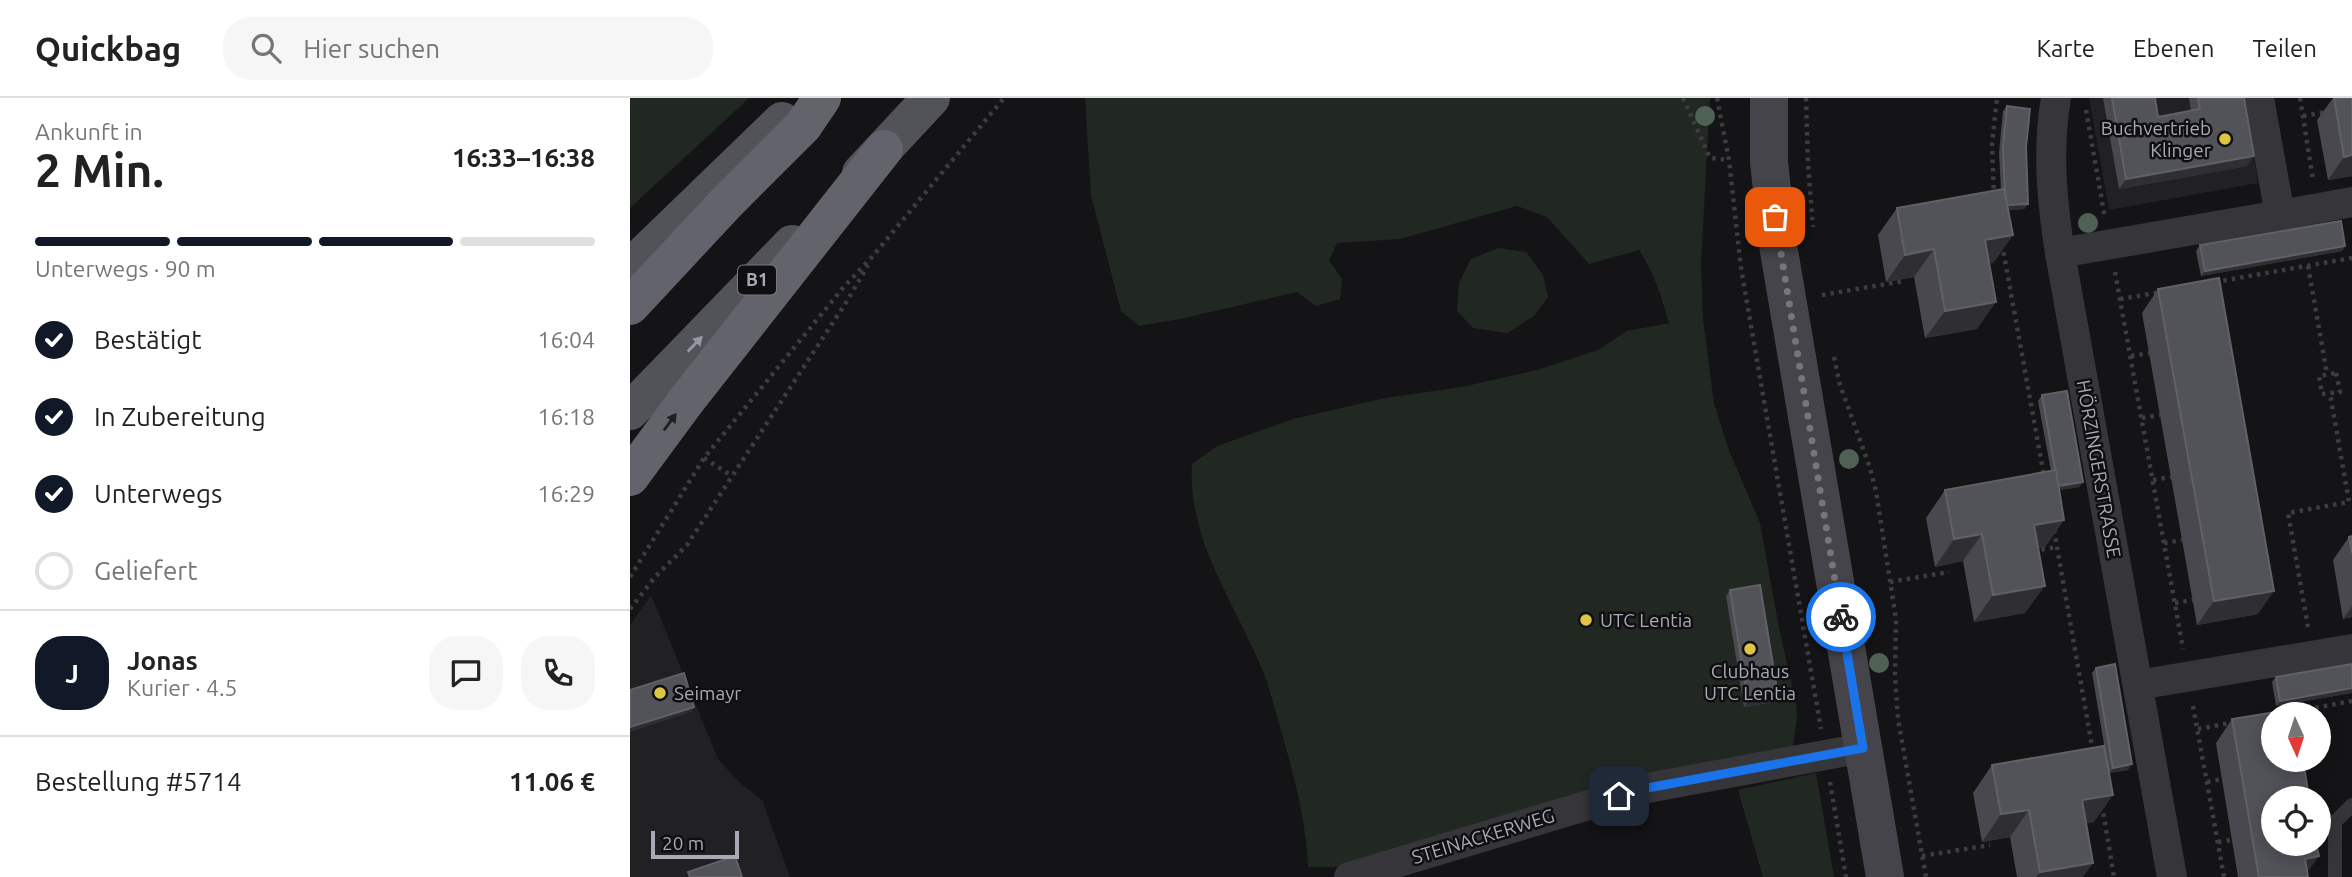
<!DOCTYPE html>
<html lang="de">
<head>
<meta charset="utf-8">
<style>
  body { margin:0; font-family:Ubuntu,sans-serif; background:#f6f6f6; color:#222; height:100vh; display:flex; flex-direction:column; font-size:26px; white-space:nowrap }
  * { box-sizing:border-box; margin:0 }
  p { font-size:23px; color:#767676 }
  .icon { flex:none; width:38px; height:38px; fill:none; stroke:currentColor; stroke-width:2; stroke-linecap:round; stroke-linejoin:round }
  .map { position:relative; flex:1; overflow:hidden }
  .panel { display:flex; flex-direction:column; background:#fff; width:630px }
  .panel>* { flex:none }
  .needle { width:46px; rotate:177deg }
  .tools { position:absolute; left:1631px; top:604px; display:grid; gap:14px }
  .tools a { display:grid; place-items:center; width:70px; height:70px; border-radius:50%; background:#fff; box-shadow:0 4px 18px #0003; font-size:35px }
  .scale { position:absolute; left:21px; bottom:18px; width:88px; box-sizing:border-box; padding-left:7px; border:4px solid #a7a9b4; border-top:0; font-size:19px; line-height:24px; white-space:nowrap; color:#a7a9b4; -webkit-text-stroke:5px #0f0f11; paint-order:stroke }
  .pin { position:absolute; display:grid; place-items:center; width:60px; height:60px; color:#fff; margin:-30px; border-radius:14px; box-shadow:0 4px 10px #0006 }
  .courier { position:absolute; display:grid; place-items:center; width:70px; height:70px; margin:-35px; border:5px solid #1a73e8; border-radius:50%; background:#fff; color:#222; box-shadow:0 2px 9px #0007 }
  .head em { font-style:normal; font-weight:700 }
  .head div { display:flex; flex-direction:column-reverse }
  .head { display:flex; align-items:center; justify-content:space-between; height:119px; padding:0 35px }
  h1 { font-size:46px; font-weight:700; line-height:52px }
  .bar { display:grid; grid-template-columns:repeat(4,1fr); gap:10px 7px; align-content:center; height:84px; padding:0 35px }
  .bar i { height:9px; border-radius:5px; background:#e0e0e0 }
  .bar .selected { background:#111827 }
  .bar p { grid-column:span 4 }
  .line { display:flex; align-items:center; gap:18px; padding:0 35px; border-top:2px solid #e0e0e0 }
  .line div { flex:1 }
  .round { display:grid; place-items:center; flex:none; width:74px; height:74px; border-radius:28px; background:#f6f6f6 }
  ol { padding:0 35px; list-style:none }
  li { display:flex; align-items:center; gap:21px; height:77px }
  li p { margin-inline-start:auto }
  li .icon { padding:7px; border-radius:50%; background:#111827; color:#fff; stroke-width:4 }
  li:last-child { color:#767676 }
  li i { width:38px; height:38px; border:4px solid #e0e0e0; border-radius:50% }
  header { display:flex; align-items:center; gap:42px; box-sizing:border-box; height:98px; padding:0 35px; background:#fff; border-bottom:2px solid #e0e0e0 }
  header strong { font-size:33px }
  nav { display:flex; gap:38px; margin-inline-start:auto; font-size:24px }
  .search { width:490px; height:63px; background:#f6f6f6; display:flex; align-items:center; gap:18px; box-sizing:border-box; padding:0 24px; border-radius:28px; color:#767676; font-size:26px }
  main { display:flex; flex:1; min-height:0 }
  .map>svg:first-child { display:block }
  .built { fill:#212022 }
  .green { fill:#212822 }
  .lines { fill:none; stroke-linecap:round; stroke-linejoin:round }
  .path { stroke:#3c3c41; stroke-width:4.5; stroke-dasharray:3.5 5; stroke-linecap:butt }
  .lane { stroke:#36363a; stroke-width:14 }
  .street { stroke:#36363a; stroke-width:30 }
  .secondary { stroke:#44444a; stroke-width:38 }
  .primary { stroke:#525259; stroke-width:38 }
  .highway { stroke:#62636b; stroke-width:38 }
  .tree { fill:#4f6054 }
  .wall { fill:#48484e }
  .shaded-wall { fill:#2f2f33 }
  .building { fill:#525359; stroke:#606067; stroke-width:2 }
  .oneway { fill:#9698a2 }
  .oneway2 { fill:#202023 }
  .done { stroke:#74757d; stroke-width:7; stroke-dasharray:0 12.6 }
  .route { stroke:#1a73e8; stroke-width:9 }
  .poi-dot { fill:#dec543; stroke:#0f0f11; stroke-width:2.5 }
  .labels { text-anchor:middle; stroke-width:5; stroke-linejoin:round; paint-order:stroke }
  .shield { fill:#0f0f11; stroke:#797b83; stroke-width:2 }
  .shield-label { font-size:18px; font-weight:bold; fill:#a7a9b4 }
  .poi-label { font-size:19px; fill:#a7a9b4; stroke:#0f0f11; text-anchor:start }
  .street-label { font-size:19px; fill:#a7a9b4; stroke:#0f0f11 }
</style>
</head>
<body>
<header>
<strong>Quickbag</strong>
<div class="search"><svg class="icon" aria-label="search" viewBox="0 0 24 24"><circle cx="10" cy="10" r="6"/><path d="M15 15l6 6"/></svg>Hier suchen</div>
<nav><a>Karte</a><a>Ebenen</a><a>Teilen</a></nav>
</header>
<main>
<section class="panel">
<div class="head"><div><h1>2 Min.</h1><p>Ankunft in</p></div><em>16:33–16:38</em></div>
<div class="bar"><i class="selected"></i><i class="selected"></i><i class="selected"></i><i></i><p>Unterwegs · 90 m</p></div>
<ol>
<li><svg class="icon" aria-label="check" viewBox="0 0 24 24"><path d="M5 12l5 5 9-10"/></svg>Bestätigt<p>16:04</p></li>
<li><svg class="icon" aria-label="check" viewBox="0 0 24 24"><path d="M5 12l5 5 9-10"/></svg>In Zubereitung<p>16:18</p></li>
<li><svg class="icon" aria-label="check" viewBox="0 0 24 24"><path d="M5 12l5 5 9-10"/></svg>Unterwegs<p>16:29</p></li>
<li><i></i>Geliefert</li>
</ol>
<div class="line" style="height:126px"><b class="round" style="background:#111827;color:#fff">J</b><div><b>Jonas</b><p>Kurier · 4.5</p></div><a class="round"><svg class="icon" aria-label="chat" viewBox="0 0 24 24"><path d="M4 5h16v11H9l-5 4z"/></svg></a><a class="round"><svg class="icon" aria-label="phone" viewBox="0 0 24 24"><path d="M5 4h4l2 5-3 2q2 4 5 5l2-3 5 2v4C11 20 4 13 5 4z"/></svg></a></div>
<div class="line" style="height:91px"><div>Bestellung #5714</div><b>11.06 €</b></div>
</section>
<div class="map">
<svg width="1722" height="779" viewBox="0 0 1722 779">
  <rect width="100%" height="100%" fill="#141416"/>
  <g class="built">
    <polygon points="1459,0 1615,0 1628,85 1479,112"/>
    <polygon points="21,497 88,661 110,685 132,702 160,779 0,779 0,527"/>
  </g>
  <g class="green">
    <polygon points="0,0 119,0 0,110"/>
    <path d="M 455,0 L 1080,0 L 1071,165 L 1073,221 L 1084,306 L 1100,355 L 1130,425 L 1150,535 L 1166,605 L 1167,619 L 1163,647 L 1153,657 L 813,738 L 707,769 L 678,769 C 676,719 662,670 648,622 C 643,605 639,587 632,571 C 605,505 557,441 562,366 L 587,348 L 663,321 L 755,300 L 832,289 L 907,272 L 968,252 L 997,233 L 1039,225 C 1032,199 1024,175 1009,152 L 959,166 L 917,119 L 887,108 L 770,141 L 707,145 L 699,162 L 712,181 L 710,201 L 686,208 L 667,194 L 550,221 L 509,228 L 491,213 L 461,97 Z"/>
    <polygon points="868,150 896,154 913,177 918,199 904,218 877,235 843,230 827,213 829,185 841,161"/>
    <polygon points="1186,675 1204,779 1133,779 1108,692"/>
  </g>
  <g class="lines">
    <g class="path">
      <polyline points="1053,0 1080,60 1099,62"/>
      <polyline points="1087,0 1099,62 1111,170 1191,631"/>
      <polyline points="1176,0 1178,66 1183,129"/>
      <polyline points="1670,0 1683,82"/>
      <polyline points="1456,12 1475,120"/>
      <polyline points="1673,18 1696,14"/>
      <polyline points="1364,99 1362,46 1367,0"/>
      <polyline points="1372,146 1414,378"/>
      <polyline points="1678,168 1697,276"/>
      <polyline points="1485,174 1553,551"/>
      <polyline points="1585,184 1722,160"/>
      <polyline points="1192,197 1274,183"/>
      <polyline points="1490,201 1532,194"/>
      <polyline points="1501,258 1519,255"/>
      <polyline points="1204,259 1210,287 1240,370 1246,393 1266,521 1265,578 1268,621 1296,779"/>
      <polygon points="1706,275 1710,294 1692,296 1689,278"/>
      <polyline points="1512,320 1530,317"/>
      <polyline points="74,360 102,378"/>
      <polyline points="1523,382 1541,379"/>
      <polyline points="1424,432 1463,654"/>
      <polyline points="1534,445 1552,442"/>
      <polyline points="1403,453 1427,449"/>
      <polyline points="0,479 74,360 212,191 242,159 374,0"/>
      <polyline points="1260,484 1319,474"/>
      <polyline points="1545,505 1563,502"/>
      <polyline points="0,511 25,479 57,447 217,203 238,167"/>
      <polyline points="1678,529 1658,415 1719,404 1700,295"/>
      <polyline points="1563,608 1594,779"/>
      <polyline points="1652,616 1722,603"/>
      <polyline points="1568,631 1605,624"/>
      <polyline points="1200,684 1216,779"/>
      <polyline points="1577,684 1592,681"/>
      <polyline points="1472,707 1484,779"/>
      <polyline points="1588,744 1602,742"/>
      <polyline points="1292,758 1360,747"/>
    </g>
    <polyline class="lane" points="1705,779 1705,724 1722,707"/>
    <g class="street">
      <path d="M 1426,0 C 1417,52 1422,103 1430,155"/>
      <polyline points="1650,117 1722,104"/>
      <polyline points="1508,587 1722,551"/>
      <polyline points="719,779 1012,691 1233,650"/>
      <polyline points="1542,779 1430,155 1650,117 1629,0"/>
    </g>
    <polyline class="secondary" points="1139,0 1139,64 1148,147 1255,779"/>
    <g class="primary">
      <polyline points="231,75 301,0"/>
      <polyline points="0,170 152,23"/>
      <polyline points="0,313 162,146"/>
    </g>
    <g class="highway">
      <polyline points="0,208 96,105 173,28 192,0"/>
      <polyline points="0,379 56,303 254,51"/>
    </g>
  </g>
  <g class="tree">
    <circle cx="1075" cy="18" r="10"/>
    <circle cx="1458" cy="125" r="10"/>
    <circle cx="1219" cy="361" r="10"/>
    <circle cx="1249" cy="565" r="10"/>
  </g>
  <g class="wall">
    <polygon points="1473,0 1525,0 1528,19 1561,13 1559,0 1614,0 1617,68 1489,91"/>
    <polygon points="1703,0 1722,0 1722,78 1698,82 1687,22"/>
    <polygon points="1377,8 1396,49 1398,106 1394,111 1378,112 1383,137 1363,165 1359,165 1347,231 1295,240 1284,179 1256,184 1248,137 1267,110 1371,92 1369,55 1373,13"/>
    <polygon points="1570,147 1715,148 1712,153 1571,178 1566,153"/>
    <polygon points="1528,191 1628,516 1567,527 1512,215"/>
    <polygon points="1412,297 1453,384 1449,389 1429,392 1434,422 1415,449 1408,450 1395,515 1344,524 1333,463 1305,469 1296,420 1315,392 1421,373 1408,303"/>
    <polygon points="1722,438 1722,519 1713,521 1703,462 1719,439"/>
    <polygon points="1100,492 1148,598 1144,604 1114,609 1096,498"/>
    <polygon points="1722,566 1722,595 1646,608 1642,584 1646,579"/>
    <polygon points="1466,570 1498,672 1479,675 1464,724 1456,725 1453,779 1387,779 1380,739 1352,744 1343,695 1362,667 1476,658 1462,575"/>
    <polygon points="1602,621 1677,775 1678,779 1608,779 1586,645"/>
  </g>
  <g class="shaded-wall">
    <polygon points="1722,57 1722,78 1698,82 1714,59"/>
    <polygon points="1624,58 1617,68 1489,91 1496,81"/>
    <polygon points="1398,106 1394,111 1372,113 1375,108"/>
    <polygon points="1383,137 1363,165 1336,170 1355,142"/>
    <polygon points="1715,148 1712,153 1571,178 1575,173"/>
    <polygon points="1304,151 1284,179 1256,184 1275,157"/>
    <polygon points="1366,204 1347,231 1295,240 1315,213"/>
    <polygon points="1453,384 1449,389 1425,393 1428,388"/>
    <polygon points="1434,422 1415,449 1384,454 1404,427"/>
    <polygon points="1352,436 1333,463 1305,469 1324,441"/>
    <polygon points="1415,488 1395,515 1344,524 1363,497"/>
    <polygon points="1644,493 1628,516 1567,527 1584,503"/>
    <polygon points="1722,508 1722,519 1713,521"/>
    <polygon points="1722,590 1722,595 1646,608 1650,603"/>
    <polygon points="1148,598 1144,604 1114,609 1118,603"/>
    <polygon points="64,609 61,614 0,634 0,629"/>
    <polygon points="1502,666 1498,672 1479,675 1483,670"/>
    <polygon points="1483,697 1464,724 1433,729 1452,702"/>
    <polygon points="1399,712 1380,739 1352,744 1371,716"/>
    <polygon points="1689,758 1674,779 1675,761"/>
    <polygon points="1463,765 1453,779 1406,779 1410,774"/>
  </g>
  <g class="building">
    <polygon points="1482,0 1525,0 1528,19 1570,11 1568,0 1614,0 1624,58 1496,81"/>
    <polygon points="1704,0 1722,0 1722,57 1714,59"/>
    <polygon points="1377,8 1400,11 1396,49 1398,106 1377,107 1375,94 1373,50"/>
    <polygon points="1374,91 1383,137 1355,142 1366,204 1315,213 1304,151 1275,157 1267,110"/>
    <polygon points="1711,123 1715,148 1575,173 1570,147"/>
    <polygon points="1589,180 1644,493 1584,503 1528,191"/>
    <polygon points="1437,293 1453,384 1428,388 1412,297"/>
    <polygon points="1426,372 1434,422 1404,427 1415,488 1363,497 1352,436 1324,441 1315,392"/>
    <polygon points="1722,438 1722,455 1719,439"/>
    <polygon points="1130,487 1148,598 1118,603 1100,492"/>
    <polygon points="1485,566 1502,666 1483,670 1466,570"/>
    <polygon points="1722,566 1722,590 1650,603 1646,579"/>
    <polygon points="54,575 64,609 0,629 0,592"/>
    <polygon points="1664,611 1665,616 1643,616 1643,662 1673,662 1679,700 1643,700 1643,746 1686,746 1689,758 1675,761 1678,779 1629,779 1602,621"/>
    <polygon points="1474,648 1483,697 1452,702 1463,765 1410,774 1399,712 1371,716 1362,667"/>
    <polygon points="105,758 112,779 60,779 58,774"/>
  </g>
  <defs><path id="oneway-solid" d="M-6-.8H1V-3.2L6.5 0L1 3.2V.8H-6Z" transform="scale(1.75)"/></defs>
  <use class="oneway" href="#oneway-solid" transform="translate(65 246) rotate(-46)"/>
  <use class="oneway2" href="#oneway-solid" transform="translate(40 324) rotate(-54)"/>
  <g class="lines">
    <polyline class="done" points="1145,119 1211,519"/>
    <polyline class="route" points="989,698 1012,691 1233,650 1211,519"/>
  </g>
  <g class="poi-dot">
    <circle cx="1595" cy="41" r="7"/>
    <circle cx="956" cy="522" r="7"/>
    <circle cx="1120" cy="551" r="7"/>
    <circle cx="30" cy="595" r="7"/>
  </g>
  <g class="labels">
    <rect class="shield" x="108" y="167.5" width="38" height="29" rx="5"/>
    <g class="shield-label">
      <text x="127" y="188">B1</text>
    </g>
    <g class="poi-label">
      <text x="1581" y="37" text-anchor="end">Buchvertrieb<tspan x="1581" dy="22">Klinger</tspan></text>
      <text x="970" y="529">UTC Lentia</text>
      <text x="1120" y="580" text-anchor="middle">Clubhaus<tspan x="1120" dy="22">UTC Lentia</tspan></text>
      <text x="44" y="602">Seimayr</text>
    </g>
    <g class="street-label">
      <text transform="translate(1469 371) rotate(80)" y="7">HÖRZINGERSTRASSE</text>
      <text transform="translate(853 738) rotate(-17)" y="7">STEINACKERWEG</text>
    </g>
  </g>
</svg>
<div class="tools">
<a><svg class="needle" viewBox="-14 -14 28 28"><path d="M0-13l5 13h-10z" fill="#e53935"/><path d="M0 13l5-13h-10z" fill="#767676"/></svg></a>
<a><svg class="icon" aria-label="locate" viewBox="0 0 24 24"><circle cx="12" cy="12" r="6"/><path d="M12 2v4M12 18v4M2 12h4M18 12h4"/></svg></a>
</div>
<div class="scale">20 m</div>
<div class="pin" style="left:1145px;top:119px;background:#ea580c"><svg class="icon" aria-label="bag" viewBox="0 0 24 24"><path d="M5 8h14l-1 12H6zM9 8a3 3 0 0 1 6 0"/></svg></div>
<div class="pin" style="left:989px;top:698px;background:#1f2937"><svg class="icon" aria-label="home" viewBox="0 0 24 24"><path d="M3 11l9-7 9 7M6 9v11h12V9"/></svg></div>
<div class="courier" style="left:1211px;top:519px"><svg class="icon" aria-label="bike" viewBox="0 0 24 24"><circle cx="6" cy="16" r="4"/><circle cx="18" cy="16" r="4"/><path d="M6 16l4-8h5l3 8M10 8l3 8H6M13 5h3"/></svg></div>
</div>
</main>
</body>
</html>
